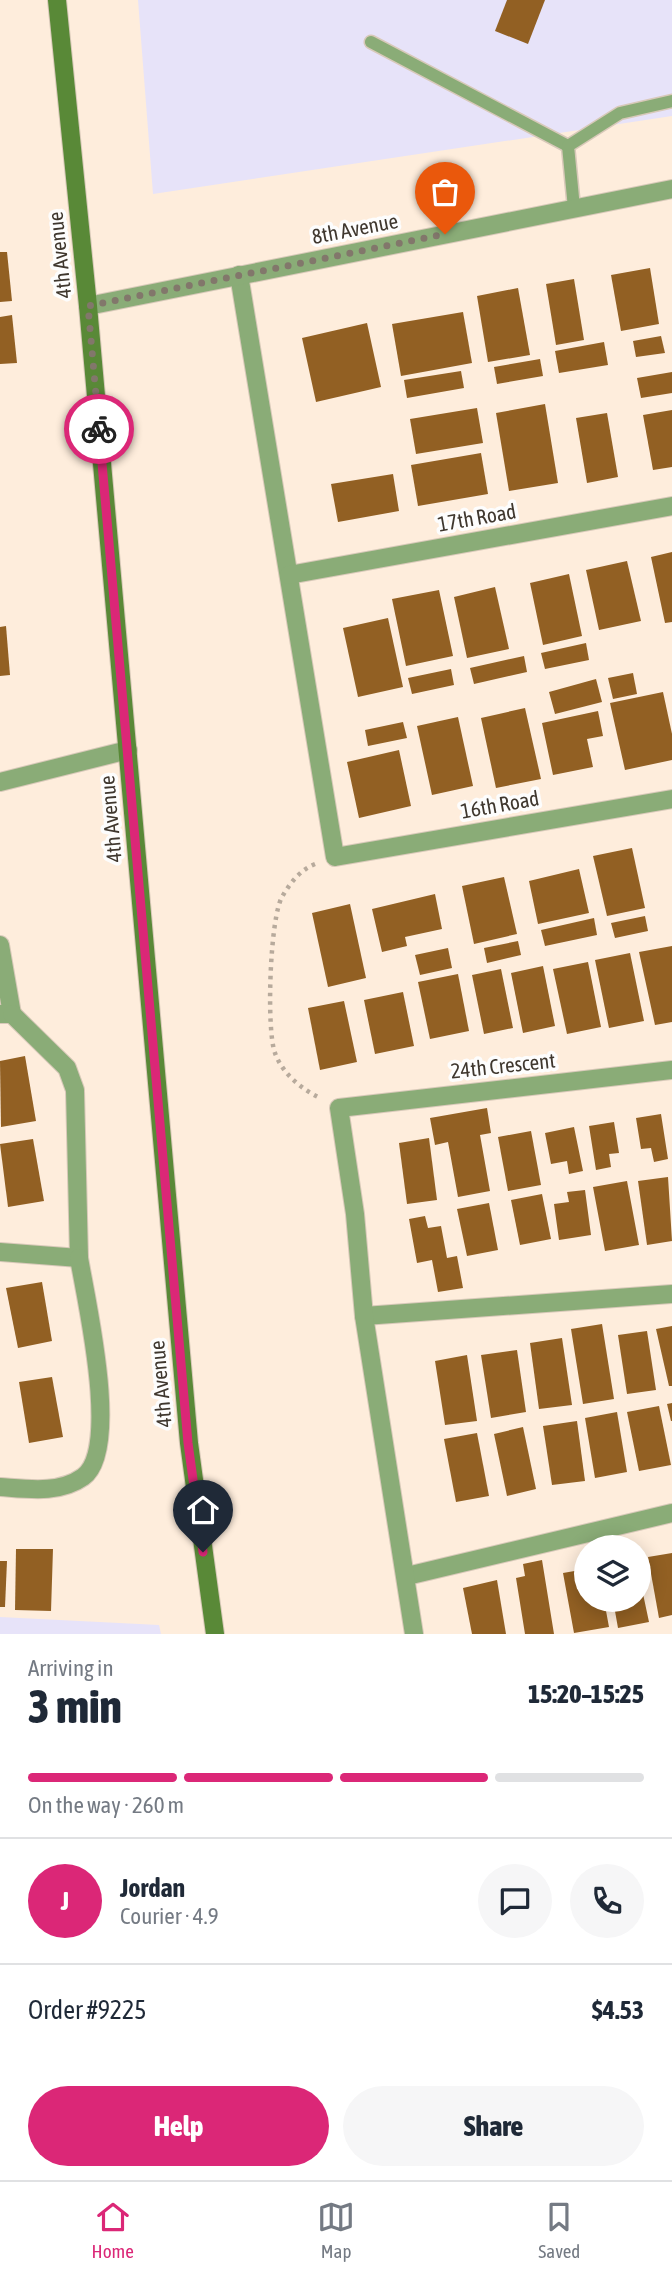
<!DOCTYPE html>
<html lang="en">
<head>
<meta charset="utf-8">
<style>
  body { margin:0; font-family:"Asap Condensed",sans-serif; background:#f6f6f7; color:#1f2937; height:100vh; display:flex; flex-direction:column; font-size:26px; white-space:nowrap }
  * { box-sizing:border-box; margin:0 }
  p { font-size:23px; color:#747a83 }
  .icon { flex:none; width:38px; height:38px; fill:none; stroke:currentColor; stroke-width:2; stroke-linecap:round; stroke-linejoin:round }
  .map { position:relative; height:1634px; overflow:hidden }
  .side { display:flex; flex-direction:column; background:#fff; flex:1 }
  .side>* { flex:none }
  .tools { position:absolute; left:574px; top:1535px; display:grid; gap:14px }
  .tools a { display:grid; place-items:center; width:77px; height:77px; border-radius:50%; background:#fff; box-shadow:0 4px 18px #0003; font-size:35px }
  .pin { position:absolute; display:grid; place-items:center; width:60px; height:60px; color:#fff; margin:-72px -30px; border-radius:50% 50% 50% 0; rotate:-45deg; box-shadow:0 0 7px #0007 }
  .pin .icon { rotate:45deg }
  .courier { position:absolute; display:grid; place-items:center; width:70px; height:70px; margin:-35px; border:5px solid #db2777; border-radius:50%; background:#fff; color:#222; box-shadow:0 2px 9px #0007 }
  .head em { font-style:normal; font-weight:800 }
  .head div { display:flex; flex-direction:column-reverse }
  .head { display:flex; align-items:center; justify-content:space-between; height:119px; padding:0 28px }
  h1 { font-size:46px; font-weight:800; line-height:52px }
  .bar { display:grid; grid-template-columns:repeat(4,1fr); gap:10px 7px; align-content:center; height:84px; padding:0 28px }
  .bar i { height:9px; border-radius:5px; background:#e0e1e3 }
  .bar .current { background:#db2777 }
  .bar p { grid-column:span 4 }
  .line { display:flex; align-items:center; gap:18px; padding:0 28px; border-top:2px solid #e0e1e3 }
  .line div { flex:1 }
  .round { display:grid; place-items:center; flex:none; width:74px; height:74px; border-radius:37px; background:#f6f6f7 }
  .button { display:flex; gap:14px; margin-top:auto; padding:14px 28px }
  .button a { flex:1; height:80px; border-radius:42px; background:#db2777; color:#fff; font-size:28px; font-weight:800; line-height:80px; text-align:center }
  .button a+a { background:#f6f6f7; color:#1f2937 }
  .menu { display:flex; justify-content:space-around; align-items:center; height:98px; border-top:2px solid #e0e1e3; background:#fff; font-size:19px; color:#747a83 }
  .menu a { display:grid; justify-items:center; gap:4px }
  .menu .current { color:#db2777 }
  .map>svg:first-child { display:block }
  .education { fill:#e7e3f9 }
  .building { fill:#926023 }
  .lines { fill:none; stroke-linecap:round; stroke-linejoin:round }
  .lane-casing { stroke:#d8c9b9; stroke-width:15 }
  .street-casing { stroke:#d8c9b9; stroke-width:20 }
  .secondary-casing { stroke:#d8c9b9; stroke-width:20 }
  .path { stroke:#b7aa9c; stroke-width:4.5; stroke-dasharray:3.5 5; stroke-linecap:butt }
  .lane { stroke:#8aac77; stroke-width:12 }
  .street { stroke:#8aac77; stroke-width:18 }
  .secondary { stroke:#598937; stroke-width:18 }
  .done { stroke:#82776b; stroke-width:7; stroke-dasharray:0 12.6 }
  .route { stroke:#db2777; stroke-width:9 }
  .labels { text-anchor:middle; stroke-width:7; stroke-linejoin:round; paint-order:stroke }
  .street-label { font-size:21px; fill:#3f372e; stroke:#fdfdfd }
</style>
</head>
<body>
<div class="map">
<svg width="672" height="1634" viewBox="0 0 672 1634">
  <rect width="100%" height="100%" fill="#feeddc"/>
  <g class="education">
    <polygon points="138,0 672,0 672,116 153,194"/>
    <polygon points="0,1617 159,1625 161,1634 0,1634"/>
  </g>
  <g class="building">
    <polygon points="507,0 545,0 528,44 495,31"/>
    <polygon points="0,252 7,252 12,301 0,302"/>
    <polygon points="650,268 659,324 621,331 611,275"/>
    <polygon points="574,279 584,340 556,345 546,284"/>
    <polygon points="518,288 530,355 488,362 477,296"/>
    <polygon points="463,312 472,363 401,376 392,324"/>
    <polygon points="12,315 17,363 0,364 0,317"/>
    <polygon points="367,323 381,387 316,402 302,338"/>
    <polygon points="661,336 665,353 636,357 633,341"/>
    <polygon points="604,342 608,365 559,373 555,351"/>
    <polygon points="540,359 543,376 497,384 494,367"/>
    <polygon points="461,371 464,388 407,398 404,380"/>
    <polygon points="672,372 672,393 641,398 637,378"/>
    <polygon points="545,404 558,483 509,491 496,413"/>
    <polygon points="477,408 483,443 416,454 410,419"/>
    <polygon points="672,410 672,467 653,470 643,415"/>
    <polygon points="607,413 618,477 587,483 576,418"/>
    <polygon points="481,453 488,494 418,506 411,465"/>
    <polygon points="393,474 399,511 338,522 331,484"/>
    <polygon points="672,552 672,622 665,623 651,557"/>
    <polygon points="627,561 641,621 599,630 586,570"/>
    <polygon points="569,574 582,636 543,645 530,583"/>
    <polygon points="495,587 509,649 467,658 454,597"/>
    <polygon points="439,590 453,656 406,666 392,599"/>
    <polygon points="388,618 403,687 358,697 343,628"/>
    <polygon points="6,626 10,675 0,676 0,627"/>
    <polygon points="586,643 589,660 545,669 541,653"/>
    <polygon points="524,656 527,672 474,684 470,668"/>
    <polygon points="451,669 454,685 412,694 408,678"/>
    <polygon points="633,673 637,694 613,699 608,678"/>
    <polygon points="596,679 602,702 555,714 549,692"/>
    <polygon points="663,692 672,734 672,760 625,770 610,703"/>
    <polygon points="525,708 541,779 496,788 481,718"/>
    <polygon points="598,711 603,736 587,739 593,767 553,775 542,723"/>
    <polygon points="458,717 473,786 432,795 417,726"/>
    <polygon points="403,722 407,738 368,746 365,730"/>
    <polygon points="399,750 411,806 359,818 347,762"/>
    <polygon points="632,848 645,908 607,916 593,856"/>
    <polygon points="579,869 589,913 538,924 529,881"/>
    <polygon points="504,877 517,934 474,944 462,886"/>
    <polygon points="435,894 442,929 405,937 407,946 382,952 372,909"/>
    <polygon points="350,904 366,978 328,987 312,913"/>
    <polygon points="645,916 648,931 615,938 611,923"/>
    <polygon points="594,918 597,935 545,946 541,930"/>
    <polygon points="518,941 521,955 487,963 484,948"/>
    <polygon points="672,946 672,1022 655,1025 639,952"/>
    <polygon points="448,948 452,968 420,975 415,955"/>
    <polygon points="630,953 644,1021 609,1028 595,960"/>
    <polygon points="588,962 601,1027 567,1034 553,969"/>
    <polygon points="543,966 555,1026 523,1033 511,973"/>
    <polygon points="501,969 513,1028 484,1034 472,975"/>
    <polygon points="458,974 469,1031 430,1039 418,982"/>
    <polygon points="403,992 414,1046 375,1054 364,1000"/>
    <polygon points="344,1001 357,1062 320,1070 308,1008"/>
    <polygon points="25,1056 36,1121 1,1127 0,1061"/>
    <polygon points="487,1108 491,1133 480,1135 490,1191 458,1197 448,1142 435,1145 430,1118"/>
    <polygon points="661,1114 668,1159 654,1162 651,1148 641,1149 636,1118"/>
    <polygon points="614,1122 619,1153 609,1154 611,1167 596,1170 589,1126"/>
    <polygon points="574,1127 583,1171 569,1174 567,1161 551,1164 545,1133"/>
    <polygon points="531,1131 541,1185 508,1191 498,1137"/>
    <polygon points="429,1138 437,1200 407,1204 399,1143"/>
    <polygon points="33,1139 44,1201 8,1207 0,1144"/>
    <polygon points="668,1177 672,1241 647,1245 638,1181"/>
    <polygon points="627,1181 639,1245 605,1251 593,1187"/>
    <polygon points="585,1190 591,1235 559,1240 554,1204 569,1202 567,1192"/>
    <polygon points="542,1194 551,1239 520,1245 511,1200"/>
    <polygon points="489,1203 498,1250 467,1256 457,1209"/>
    <polygon points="425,1216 428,1228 441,1226 447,1258 457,1256 463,1288 438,1292 432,1260 417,1263 409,1219"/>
    <polygon points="42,1282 52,1341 18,1348 6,1288"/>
    <polygon points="602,1324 614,1399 583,1404 571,1329"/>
    <polygon points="672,1326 672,1386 669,1386 656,1329"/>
    <polygon points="647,1331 656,1390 627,1394 618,1335"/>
    <polygon points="562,1338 572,1405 539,1409 530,1343"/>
    <polygon points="517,1350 526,1412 491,1418 481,1355"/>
    <polygon points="467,1355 477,1421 445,1425 435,1361"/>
    <polygon points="52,1377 63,1437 29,1443 19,1382"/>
    <polygon points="672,1403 672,1421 671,1421 667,1404"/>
    <polygon points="659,1406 671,1465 639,1471 627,1412"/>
    <polygon points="617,1412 627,1472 595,1478 585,1418"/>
    <polygon points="577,1421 585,1481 552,1485 543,1426"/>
    <polygon points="523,1427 536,1489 507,1496 494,1434"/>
    <polygon points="477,1433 489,1496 456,1502 444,1439"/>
    <polygon points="16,1549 53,1549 51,1611 15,1610"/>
    <polygon points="672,1553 672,1615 659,1618 648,1557"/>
    <polygon points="542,1560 554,1634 525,1634 516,1578 525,1576 523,1564"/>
    <polygon points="0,1561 7,1561 5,1607 0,1607"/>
    <polygon points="586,1569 586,1600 604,1600 609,1627 574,1633 563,1573"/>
    <polygon points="639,1575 649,1622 618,1628 613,1600 639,1600"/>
    <polygon points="497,1580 506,1634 472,1634 463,1588"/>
  </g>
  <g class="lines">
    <defs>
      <g id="lane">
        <polyline points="371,42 568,146"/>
        <polyline points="574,208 568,146 620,113 672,101"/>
      </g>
      <g id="street">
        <polyline points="239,275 335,857 672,799"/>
        <polyline points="88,306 672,189"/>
        <polyline points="289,575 672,506"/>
        <polyline points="0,782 128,750"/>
        <polyline points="0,945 12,1014 0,1014"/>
        <polyline points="0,1252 79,1258 75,1090 67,1068 12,1014"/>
        <polyline points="364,1316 672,1294"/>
        <path d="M 0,1487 C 28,1489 59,1494 83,1477 C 121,1450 86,1300 79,1258"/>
        <polyline points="407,1576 672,1513"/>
        <polyline points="414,1634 364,1316 355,1214 339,1108 672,1070"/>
      </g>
      <polyline id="secondary" points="57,0 88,306 189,1443 215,1634"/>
    </defs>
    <use href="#lane" class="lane-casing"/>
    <use href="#street" class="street-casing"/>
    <use href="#secondary" class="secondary-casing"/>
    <path class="path" d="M 315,864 C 300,870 290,883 282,897 C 270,918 266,1029 275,1053 C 282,1073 301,1089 320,1098"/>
    <use href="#lane" class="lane"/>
    <use href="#street" class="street"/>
    <use href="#secondary" class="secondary"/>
  </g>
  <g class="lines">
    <polyline class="done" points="99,429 88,306 445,234"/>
    <polyline class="route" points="99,429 188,1443 203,1552"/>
  </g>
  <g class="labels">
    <g class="street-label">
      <text transform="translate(355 229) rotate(-11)" y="7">8th Avenue</text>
      <text transform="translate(60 255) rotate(-96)" y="7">4th Avenue</text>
      <text transform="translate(477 518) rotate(-10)" y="7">17th Road</text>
      <text transform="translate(500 805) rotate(-10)" y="7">16th Road</text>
      <text transform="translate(111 819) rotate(-95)" y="7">4th Avenue</text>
      <text transform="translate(503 1066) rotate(-6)" y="7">24th Crescent</text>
      <text transform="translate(161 1384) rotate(-95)" y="7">4th Avenue</text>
    </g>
  </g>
</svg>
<div class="tools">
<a><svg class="icon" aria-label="layers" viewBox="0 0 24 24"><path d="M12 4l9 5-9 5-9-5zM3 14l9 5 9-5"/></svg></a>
</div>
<div class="pin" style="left:445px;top:234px;background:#ea580c"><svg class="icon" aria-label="bag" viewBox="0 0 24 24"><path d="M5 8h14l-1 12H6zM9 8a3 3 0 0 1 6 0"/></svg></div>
<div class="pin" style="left:203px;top:1552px;background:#1f2937"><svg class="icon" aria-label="home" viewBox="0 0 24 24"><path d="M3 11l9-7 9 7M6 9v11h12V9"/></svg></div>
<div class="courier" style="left:99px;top:429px"><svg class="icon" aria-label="bike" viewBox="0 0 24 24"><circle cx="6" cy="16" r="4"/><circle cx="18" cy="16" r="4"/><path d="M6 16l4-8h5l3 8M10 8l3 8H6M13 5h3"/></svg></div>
</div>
<section class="side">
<div class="head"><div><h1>3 min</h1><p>Arriving in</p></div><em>15:20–15:25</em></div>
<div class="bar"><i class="current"></i><i class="current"></i><i class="current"></i><i></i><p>On the way · 260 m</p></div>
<div class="line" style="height:126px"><b class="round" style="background:#db2777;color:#fff">J</b><div><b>Jordan</b><p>Courier · 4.9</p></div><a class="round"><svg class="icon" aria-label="chat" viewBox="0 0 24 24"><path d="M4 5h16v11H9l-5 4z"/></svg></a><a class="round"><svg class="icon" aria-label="phone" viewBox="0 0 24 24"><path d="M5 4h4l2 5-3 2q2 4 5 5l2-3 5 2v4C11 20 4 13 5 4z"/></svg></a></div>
<div class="line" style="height:91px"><div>Order #9225</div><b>$4.53</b></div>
<div class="button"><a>Help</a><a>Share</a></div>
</section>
<nav class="menu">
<a class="current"><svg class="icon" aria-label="home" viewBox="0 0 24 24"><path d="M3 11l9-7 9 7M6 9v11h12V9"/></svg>Home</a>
<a><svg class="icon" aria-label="map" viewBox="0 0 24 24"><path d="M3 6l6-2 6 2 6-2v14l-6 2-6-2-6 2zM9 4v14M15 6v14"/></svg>Map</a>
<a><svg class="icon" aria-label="saved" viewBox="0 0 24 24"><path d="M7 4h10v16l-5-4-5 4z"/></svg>Saved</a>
</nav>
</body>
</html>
